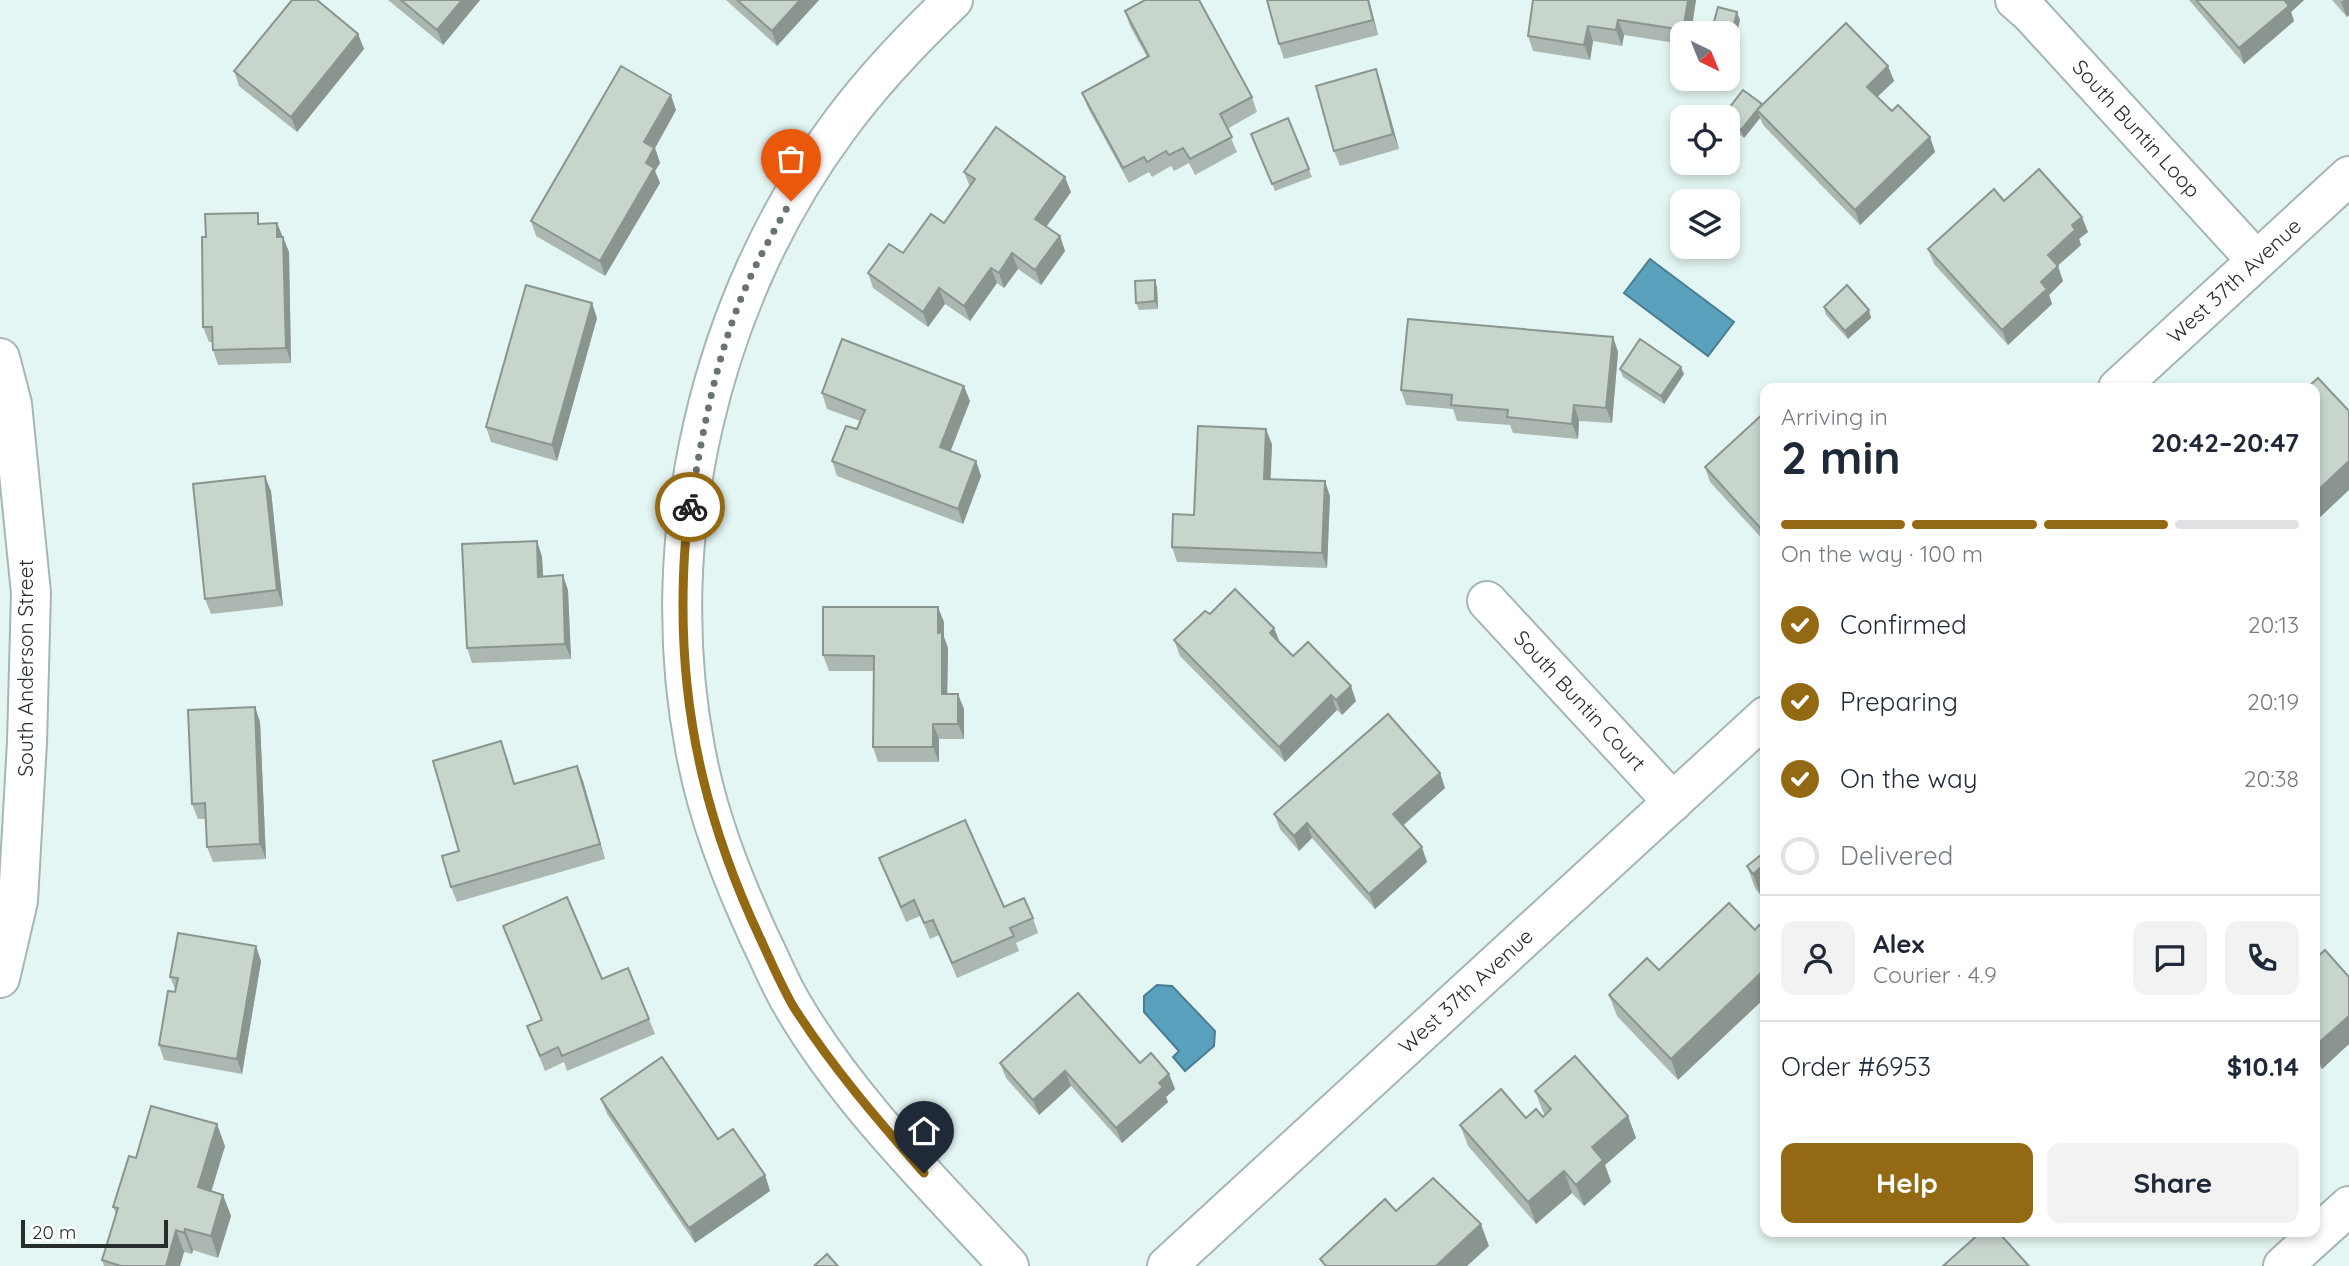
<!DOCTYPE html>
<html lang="en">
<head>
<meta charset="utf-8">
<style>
  body { margin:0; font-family:Quicksand,sans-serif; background:#f2f2f3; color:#1f2937; height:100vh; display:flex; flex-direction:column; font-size:26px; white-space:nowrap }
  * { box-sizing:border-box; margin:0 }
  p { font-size:23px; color:#747a83 }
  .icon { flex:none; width:38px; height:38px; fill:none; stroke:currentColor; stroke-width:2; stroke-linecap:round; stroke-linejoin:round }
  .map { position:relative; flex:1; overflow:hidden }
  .panel { position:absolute; left:1760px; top:383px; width:560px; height:854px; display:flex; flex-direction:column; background:#fff; border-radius:14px; box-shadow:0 4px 10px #0003 }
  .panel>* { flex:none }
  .needle { width:46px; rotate:137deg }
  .fabs { position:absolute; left:1670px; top:21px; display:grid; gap:14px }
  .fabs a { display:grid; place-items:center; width:70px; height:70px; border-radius:14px; background:#fff; box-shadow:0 4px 10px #0003; font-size:35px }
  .scale { position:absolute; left:21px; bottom:18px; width:147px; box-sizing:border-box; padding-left:7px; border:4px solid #262d2c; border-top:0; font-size:19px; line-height:24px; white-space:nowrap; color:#262d2c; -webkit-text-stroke:5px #fff; paint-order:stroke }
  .pin { position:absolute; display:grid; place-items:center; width:60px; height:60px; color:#fff; margin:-72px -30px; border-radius:50% 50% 50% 0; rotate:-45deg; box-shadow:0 0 7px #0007 }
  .pin .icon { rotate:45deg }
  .courier { position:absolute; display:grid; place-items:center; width:70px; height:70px; margin:-35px; border:5px solid #936a13; border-radius:50%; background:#fff; color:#222; box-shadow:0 2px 9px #0007 }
  .head em { font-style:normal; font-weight:700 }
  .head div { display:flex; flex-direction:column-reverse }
  .head { display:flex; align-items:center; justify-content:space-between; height:119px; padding:0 21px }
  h1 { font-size:46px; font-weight:700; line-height:52px }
  .bar { display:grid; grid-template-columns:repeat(4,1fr); gap:10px 7px; align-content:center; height:84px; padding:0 21px }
  .bar i { height:9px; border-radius:5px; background:#e0e1e3 }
  .bar .current { background:#936a13 }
  .bar p { grid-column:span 4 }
  .line { display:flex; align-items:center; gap:18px; padding:0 21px; border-top:2px solid #e0e1e3 }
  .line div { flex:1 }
  .round { display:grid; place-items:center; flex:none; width:74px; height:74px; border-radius:14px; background:#f2f2f3 }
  ol { padding:0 21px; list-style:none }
  li { display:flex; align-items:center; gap:21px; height:77px }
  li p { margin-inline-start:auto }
  li .icon { padding:7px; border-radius:50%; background:#936a13; color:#fff; stroke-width:4 }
  li:last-child { color:#747a83 }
  li i { width:38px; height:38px; border:4px solid #e0e1e3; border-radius:50% }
  .primary-button { display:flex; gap:14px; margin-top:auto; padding:14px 21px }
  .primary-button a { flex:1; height:80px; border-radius:14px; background:#936a13; color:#fff; font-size:28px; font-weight:700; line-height:80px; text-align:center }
  .primary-button a+a { background:#f2f2f3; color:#1f2937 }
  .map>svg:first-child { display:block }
  .water { fill:#5aa1bd; stroke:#4a7e92; stroke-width:2 }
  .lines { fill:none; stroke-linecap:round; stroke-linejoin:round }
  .street-casing { stroke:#a6b6b3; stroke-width:42 }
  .secondary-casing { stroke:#a6b6b3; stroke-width:42 }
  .street { stroke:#fff; stroke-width:38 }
  .secondary { stroke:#fff; stroke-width:38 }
  .wall { fill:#abb7b0 }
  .shaded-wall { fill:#8b9590 }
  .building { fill:#c7d5cd; stroke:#8b9590; stroke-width:2 }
  .done { stroke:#687372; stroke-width:7; stroke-dasharray:0 12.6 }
  .route { stroke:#936a13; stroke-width:9 }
  .labels { text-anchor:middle; stroke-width:5; stroke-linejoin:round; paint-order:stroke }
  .street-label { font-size:21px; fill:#262d2c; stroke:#fff }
</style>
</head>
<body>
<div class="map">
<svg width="2349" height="1266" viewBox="0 0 2349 1266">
  <rect width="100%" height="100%" fill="#e4f6f3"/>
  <g class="water">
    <polygon points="1650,259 1734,322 1708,356 1624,293"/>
    <polygon points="1157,985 1172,986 1215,1031 1214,1046 1185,1071 1173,1057 1179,1051 1144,1012 1144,996"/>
  </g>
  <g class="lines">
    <defs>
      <g id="street">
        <path d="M 953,0 C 911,40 871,82 837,129 C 710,301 655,538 695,748 C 707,815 732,878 760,939 C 771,961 780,984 792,1004 C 849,1102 933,1183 1009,1266"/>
        <path id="s1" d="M 2015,0 L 2031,14 L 2256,260"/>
        <polyline points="0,358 12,404 31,593 27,742 18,901 0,978"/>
        <path id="s2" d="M 2118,388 L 2349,176"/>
        <path id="s3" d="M 1487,601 L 1673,802"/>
        <path id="s4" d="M 1167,1266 L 1766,716"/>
      </g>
      <polyline id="secondary" points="2283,1266 2349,1206"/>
    </defs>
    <use href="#street" class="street-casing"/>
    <use href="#secondary" class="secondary-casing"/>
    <use href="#street" class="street"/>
    <use href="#secondary" class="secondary"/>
  </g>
  <g class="wall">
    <polygon points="388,0 480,0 443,45"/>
    <polygon points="726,0 819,0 777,46"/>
    <polygon points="1369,0 1378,35 1284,59 1279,44"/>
    <polygon points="1696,0 1691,33 1682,33 1682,44 1624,35 1622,46 1593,41 1590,60 1533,51 1528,36"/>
    <polygon points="2189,0 2304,0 2291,12 2294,21 2244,64"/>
    <polygon points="2332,0 2349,0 2349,15 2347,17"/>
    <polygon points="1125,11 1252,97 1257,112 1227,129 1237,152 1195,175 1189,163 1174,171 1171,166 1152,177 1149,172 1129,183 1088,108 1082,93 1147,57 1130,26"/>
    <polygon points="1740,20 1733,48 1727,46 1727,33"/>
    <polygon points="358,34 364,49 297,132 239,86 234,71"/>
    <polygon points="1888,66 1894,81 1877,97 1892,111 1930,137 1935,152 1860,225 1763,125 1760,118 1744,138 1727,124 1727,117 1724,117 1723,116 1762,105"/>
    <polygon points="1381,84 1399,149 1340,166 1334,151"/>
    <polygon points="676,110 655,148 660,163 655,171 660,183 605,276 536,236 531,221"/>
    <polygon points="1288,118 1312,177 1275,191 1251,134"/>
    <polygon points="964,172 1071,192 1046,227 1060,236 1065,251 1041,285 1018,269 1004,288 997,283 970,321 945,304 928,327 873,288 868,273 903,253 944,223 970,187"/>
    <polygon points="2004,201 2088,232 2079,239 2081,245 2057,266 2063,281 2049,295 2052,304 2008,345 1934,264 1928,249"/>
    <polygon points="262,223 277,223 289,252 291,363 218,365 213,350 213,342 209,342 203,327"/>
    <polygon points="1157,287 1158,309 1139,310 1136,303"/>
    <polygon points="1824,307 1871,318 1848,339 1826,315"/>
    <polygon points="597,318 557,461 491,442 486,427"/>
    <polygon points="1613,337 1618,352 1612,423 1579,421 1578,439 1513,433 1510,425 1457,421 1453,409 1406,405 1401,390"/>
    <polygon points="1620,369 1684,374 1664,404 1623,377"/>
    <polygon points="822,393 970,401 950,451 976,461 981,476 963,524 837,476 832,461 857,429 860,421 827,409"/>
    <polygon points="1766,411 1766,543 1710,482 1705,467"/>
    <polygon points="1272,444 1270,479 1330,496 1327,568 1177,562 1172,547 1194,515"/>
    <polygon points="271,491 283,606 211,614 205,599"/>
    <polygon points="537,541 542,557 543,576 568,590 571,659 472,663 467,648"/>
    <polygon points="944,622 944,637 948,648 947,694 964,709 964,739 939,739 939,762 878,762 873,747 874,671 829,671 823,655"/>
    <polygon points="1274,628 1279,641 1293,656 1356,701 1342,715 1337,710 1285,762 1180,656 1174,640"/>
    <polygon points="255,707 260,722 266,859 213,862 207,847 206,819 198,819 192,804"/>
    <polygon points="507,757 515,784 577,766 583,781 605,859 457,902 451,887 459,851"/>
    <polygon points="1440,773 1445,788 1403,826 1427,862 1375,909 1312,838 1299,851 1280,829 1274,814"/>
    <polygon points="1766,851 1766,892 1761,896 1755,888 1747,866"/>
    <polygon points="879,858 1033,918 1038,933 1016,943 1019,951 957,978 939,935 930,939 920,916 906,922"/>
    <polygon points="503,926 602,979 649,1019 655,1034 567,1071 564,1062 545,1071 527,1026 542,1020"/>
    <polygon points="256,946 261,961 242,1074 164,1060 159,1045 176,991 170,977"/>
    <polygon points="1647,958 1678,1080 1617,1016 1609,995"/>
    <polygon points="2315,959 2349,977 2349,1044 2322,1069 2315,1061"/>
    <polygon points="1000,1063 1140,1063 1169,1074 1175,1089 1166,1097 1168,1102 1122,1143 1071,1086 1039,1115 1006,1078"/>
    <polygon points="1535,1091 1628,1116 1636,1138 1605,1165 1611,1182 1584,1206 1572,1193 1536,1224 1468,1146 1460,1125 1543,1117 1545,1115 1543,1112"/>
    <polygon points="601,1099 718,1139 765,1175 770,1191 695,1243 607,1114"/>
    <polygon points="225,1146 211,1191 223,1195 231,1216 218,1258 193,1250 192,1254 184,1252 180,1266 104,1266 102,1260 116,1214 113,1207 136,1158"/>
  </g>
  <g class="shaded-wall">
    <polygon points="462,0 480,0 443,45 437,30"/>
    <polygon points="800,0 819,0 777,46 772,31"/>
    <polygon points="1368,0 1369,0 1378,35 1373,20"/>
    <polygon points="1688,0 1696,0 1691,33 1684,33 1683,30"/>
    <polygon points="2283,0 2304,0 2291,12 2294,21 2244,64 2239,48"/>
    <polygon points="2344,0 2349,0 2349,15 2347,17 2341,2"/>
    <polygon points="1737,12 1740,20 1733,48 1730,40"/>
    <polygon points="1618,20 1624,35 1622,46 1616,30"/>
    <polygon points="1588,26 1593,41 1590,60 1584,45"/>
    <polygon points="358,34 364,49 297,132 291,117"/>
    <polygon points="1888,66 1894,81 1872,102 1867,87"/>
    <polygon points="1376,69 1381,84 1399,149 1393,134"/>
    <polygon points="671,95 676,110 655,148 660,163 655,171 660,183 605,276 600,261 646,163 644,142"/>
    <polygon points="1757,110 1760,118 1744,138 1741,130"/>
    <polygon points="1930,137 1935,152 1860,225 1855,210"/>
    <polygon points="1065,177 1071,192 1041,234 1035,219"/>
    <polygon points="2082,217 2088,232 2079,239 2081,245 2053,270 2048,255 2072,225"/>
    <polygon points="277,223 283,238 277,237"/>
    <polygon points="1060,236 1065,251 1041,285 1035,270"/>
    <polygon points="283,237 289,252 291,363 286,348"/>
    <polygon points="1012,253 1018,269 1004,288 999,273"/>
    <polygon points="2058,266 2063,281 2049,295 2052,304 2008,345 2002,330 2041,282"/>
    <polygon points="991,268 997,283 970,321 964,306"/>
    <polygon points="1155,280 1157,287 1158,309 1155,301"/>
    <polygon points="939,288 945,304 928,327 923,312"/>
    <polygon points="592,303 597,318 557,461 552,445"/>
    <polygon points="1869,310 1871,318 1848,339 1845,331"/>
    <polygon points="1613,337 1618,352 1612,423 1606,408"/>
    <polygon points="1681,367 1684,374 1664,404 1661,396"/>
    <polygon points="964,386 970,401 946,463 940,447"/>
    <polygon points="1574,405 1579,421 1578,439 1572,424"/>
    <polygon points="1266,429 1272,444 1270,494 1264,479"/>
    <polygon points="976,461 981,476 963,524 958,509"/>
    <polygon points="2349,461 2349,490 2315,522 2315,493"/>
    <polygon points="265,476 271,491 283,606 277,590"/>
    <polygon points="1325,481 1330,496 1327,568 1322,553"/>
    <polygon points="537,541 542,557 544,592 538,577"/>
    <polygon points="563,575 568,590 571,659 565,644"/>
    <polygon points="938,607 944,622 944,637 948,648 947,709 942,694 938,633"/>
    <polygon points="1274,628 1280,643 1270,633"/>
    <polygon points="1351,686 1356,701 1342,715 1336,700"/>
    <polygon points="958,694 964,709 964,739 958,724"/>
    <polygon points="1331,695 1337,710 1285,762 1279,747"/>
    <polygon points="255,707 260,722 266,859 260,844"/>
    <polygon points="933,724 939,739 939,762 933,747"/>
    <polygon points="577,766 583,781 605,859 600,844"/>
    <polygon points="1440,773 1445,788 1398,829 1393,814"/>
    <polygon points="1307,823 1312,838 1299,851 1294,836"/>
    <polygon points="1422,847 1427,862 1375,909 1369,894"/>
    <polygon points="1764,865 1766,869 1766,892 1761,896 1753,874"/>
    <polygon points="256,946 261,961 242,1074 237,1059"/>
    <polygon points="1766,968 1766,997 1678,1080 1671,1059"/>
    <polygon points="2349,1016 2349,1044 2322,1069 2315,1050 2315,1046"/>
    <polygon points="1065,1071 1071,1086 1039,1115 1033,1100"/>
    <polygon points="1169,1074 1175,1089 1166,1097 1168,1102 1122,1143 1116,1128"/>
    <polygon points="1628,1116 1636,1138 1605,1165 1611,1182 1584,1206 1576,1185 1592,1147"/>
    <polygon points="217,1124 225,1146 206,1209 198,1187"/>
    <polygon points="1564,1171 1572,1193 1536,1224 1528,1202"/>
    <polygon points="765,1175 770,1191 695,1243 689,1228"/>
    <polygon points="223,1195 231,1216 218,1258 211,1236"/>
    <polygon points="1481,1224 1489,1246 1467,1266 1436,1266"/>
    <polygon points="185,1229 193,1250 192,1254 184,1233"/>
    <polygon points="176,1230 184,1252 180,1266 166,1266"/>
  </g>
  <g class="building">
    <polygon points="292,0 317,0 358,34 291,117 234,71"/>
    <polygon points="401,0 462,0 437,30"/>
    <polygon points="737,0 800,0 772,31"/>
    <polygon points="1145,0 1199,0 1252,97 1220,114 1232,137 1190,159 1183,148 1169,155 1166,151 1147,162 1144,157 1123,168 1082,93 1149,56 1125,11"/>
    <polygon points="1267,0 1368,0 1373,20 1279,44"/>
    <polygon points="1533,0 1688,0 1683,30 1618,20 1616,30 1588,26 1584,45 1528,36"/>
    <polygon points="2196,0 2284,0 2289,6 2239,48"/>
    <polygon points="1718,7 1737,12 1730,40 1727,39 1727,33 1711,33"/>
    <polygon points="1846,23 1888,66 1867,87 1892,111 1898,105 1930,137 1855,210 1757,110"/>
    <polygon points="621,66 671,95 644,142 654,148 646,163 654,168 600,261 531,221"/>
    <polygon points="1376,69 1393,134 1334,151 1316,86"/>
    <polygon points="1743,90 1762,104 1741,130 1727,119 1727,117 1723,116"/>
    <polygon points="1288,118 1309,169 1272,184 1251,134"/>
    <polygon points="996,127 1065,177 1035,219 1060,236 1035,270 1012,253 999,273 991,268 964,306 939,288 923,312 868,273 889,244 903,253 931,214 944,223 975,179 964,172"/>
    <polygon points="2039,169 2082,217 2072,225 2075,230 2048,255 2058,266 2041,282 2047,289 2002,330 1928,249 1994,189 2004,201"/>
    <polygon points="258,213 258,224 277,223 277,237 283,237 286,348 213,350 212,327 203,327 202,237 206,237 205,214"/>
    <polygon points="1155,280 1155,301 1136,303 1135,281"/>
    <polygon points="526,285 592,303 552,445 486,427"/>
    <polygon points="1847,285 1869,310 1845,331 1824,307"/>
    <polygon points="1408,319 1613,337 1606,408 1574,405 1572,424 1507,417 1508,410 1451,405 1452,395 1401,390"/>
    <polygon points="842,339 964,386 940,447 976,461 958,509 832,461 846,426 857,429 865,410 822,393"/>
    <polygon points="1640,339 1681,367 1661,396 1620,369"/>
    <polygon points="2318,378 2349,411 2349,461 2315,493 2315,388 2307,388"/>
    <polygon points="1766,411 1766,530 1764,532 1705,467"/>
    <polygon points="1198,426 1266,429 1264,479 1325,481 1322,553 1172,547 1173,514 1194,515"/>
    <polygon points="265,476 277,590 205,599 193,484"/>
    <polygon points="537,541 538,577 563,575 565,644 467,648 462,544"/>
    <polygon points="1235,589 1274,628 1270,633 1293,656 1308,642 1351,686 1336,700 1331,695 1279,747 1174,640 1205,611 1210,614"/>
    <polygon points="823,607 938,607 938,633 942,632 942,694 958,694 958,724 933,724 933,747 873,747 874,656 823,655"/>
    <polygon points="255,707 260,844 207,847 205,803 192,804 188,710"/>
    <polygon points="1388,714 1440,773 1393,814 1422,847 1369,894 1307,823 1294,836 1274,814"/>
    <polygon points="501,741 514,784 577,766 600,844 451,887 442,856 459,851 433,761"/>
    <polygon points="965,820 1004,907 1024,898 1033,918 1010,928 1014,936 952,963 933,920 924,923 914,900 901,907 879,858"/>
    <polygon points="1766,851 1766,866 1764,865 1753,874 1747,866"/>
    <polygon points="567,897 602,979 628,968 649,1019 562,1056 558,1047 540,1056 527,1026 542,1020 503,926"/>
    <polygon points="1729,903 1755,930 1759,925 1766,931 1766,968 1671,1059 1609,995 1647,958 1659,970"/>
    <polygon points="178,933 256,946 237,1059 159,1045 168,991 175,992 178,978 170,977"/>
    <polygon points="2325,950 2349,977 2349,1016 2315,1046 2315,959"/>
    <polygon points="1078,993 1140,1063 1151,1053 1169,1074 1159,1083 1163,1087 1116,1128 1065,1071 1033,1100 1000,1063"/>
    <polygon points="1575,1056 1628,1116 1592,1147 1603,1160 1576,1185 1564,1171 1528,1202 1460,1125 1501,1089 1526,1118 1536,1109 1543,1117 1551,1109 1535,1091"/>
    <polygon points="662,1057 718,1139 733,1129 765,1175 689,1228 601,1099"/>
    <polygon points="151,1106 217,1124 198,1187 223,1195 211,1236 185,1229 184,1233 176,1230 166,1266 121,1266 102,1260 118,1208 113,1207 129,1156 136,1158"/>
    <polygon points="1433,1178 1481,1224 1436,1266 1326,1266 1320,1259 1385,1199 1396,1211"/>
    <polygon points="1981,1232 1998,1232 2029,1266 1943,1266"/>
    <polygon points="827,1254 838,1266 814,1266"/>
  </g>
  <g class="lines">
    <path class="done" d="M 690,507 C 703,430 716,354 748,282 C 761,254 776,227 791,201"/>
    <path class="route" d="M 690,507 C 684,540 683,574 683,607 C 683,726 710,832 761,940 C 771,962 781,985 793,1006 C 832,1067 877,1119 924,1173"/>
  </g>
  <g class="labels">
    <g class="street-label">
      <text dy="7" stroke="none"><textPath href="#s1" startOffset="177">South Buntin Loop</textPath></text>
      <text dy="7" stroke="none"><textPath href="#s2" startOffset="158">West 37th Avenue</textPath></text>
      <text transform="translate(26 668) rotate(-90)" y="7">South Anderson Street</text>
      <text dy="7" stroke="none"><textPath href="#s3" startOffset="136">South Buntin Court</textPath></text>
      <text dy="7" stroke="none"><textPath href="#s4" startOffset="406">West 37th Avenue</textPath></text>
    </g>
  </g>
</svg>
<div class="fabs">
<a><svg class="needle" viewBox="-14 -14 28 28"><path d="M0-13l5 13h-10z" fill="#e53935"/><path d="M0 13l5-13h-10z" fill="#747a83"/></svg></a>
<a><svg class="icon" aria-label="locate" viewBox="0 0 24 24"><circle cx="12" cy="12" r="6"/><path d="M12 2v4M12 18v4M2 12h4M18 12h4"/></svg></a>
<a><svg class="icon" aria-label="layers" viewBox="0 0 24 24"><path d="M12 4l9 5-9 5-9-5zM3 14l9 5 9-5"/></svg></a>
</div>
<div class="scale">20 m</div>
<div class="pin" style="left:791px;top:201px;background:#ea580c"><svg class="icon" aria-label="bag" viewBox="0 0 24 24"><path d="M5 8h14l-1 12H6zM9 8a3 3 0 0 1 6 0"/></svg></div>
<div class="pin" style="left:924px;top:1173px;background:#1f2937"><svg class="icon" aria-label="home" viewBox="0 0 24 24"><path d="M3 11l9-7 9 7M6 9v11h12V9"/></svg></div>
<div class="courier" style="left:690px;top:507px"><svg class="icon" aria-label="bike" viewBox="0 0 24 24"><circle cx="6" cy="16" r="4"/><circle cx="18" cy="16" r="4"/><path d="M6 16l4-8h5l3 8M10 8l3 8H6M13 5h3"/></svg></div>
<section class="panel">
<div class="head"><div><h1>2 min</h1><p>Arriving in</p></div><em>20:42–20:47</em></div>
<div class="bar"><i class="current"></i><i class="current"></i><i class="current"></i><i></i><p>On the way · 100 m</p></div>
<ol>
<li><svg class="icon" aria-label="check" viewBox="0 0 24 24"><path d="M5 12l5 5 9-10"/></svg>Confirmed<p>20:13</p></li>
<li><svg class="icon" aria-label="check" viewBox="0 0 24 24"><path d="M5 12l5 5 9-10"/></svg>Preparing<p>20:19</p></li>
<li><svg class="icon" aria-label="check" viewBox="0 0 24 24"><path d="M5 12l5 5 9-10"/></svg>On the way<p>20:38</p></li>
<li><i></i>Delivered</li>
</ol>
<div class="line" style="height:126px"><a class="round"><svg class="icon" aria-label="person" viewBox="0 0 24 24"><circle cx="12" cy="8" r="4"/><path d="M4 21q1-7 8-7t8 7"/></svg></a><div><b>Alex</b><p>Courier · 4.9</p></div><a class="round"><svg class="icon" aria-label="chat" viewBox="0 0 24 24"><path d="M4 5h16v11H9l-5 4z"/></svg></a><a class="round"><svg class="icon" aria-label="phone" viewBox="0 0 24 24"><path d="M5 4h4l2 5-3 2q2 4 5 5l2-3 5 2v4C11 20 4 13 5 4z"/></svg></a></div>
<div class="line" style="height:91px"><div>Order #6953</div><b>$10.14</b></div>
<div class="primary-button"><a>Help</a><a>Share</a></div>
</section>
</div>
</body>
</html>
